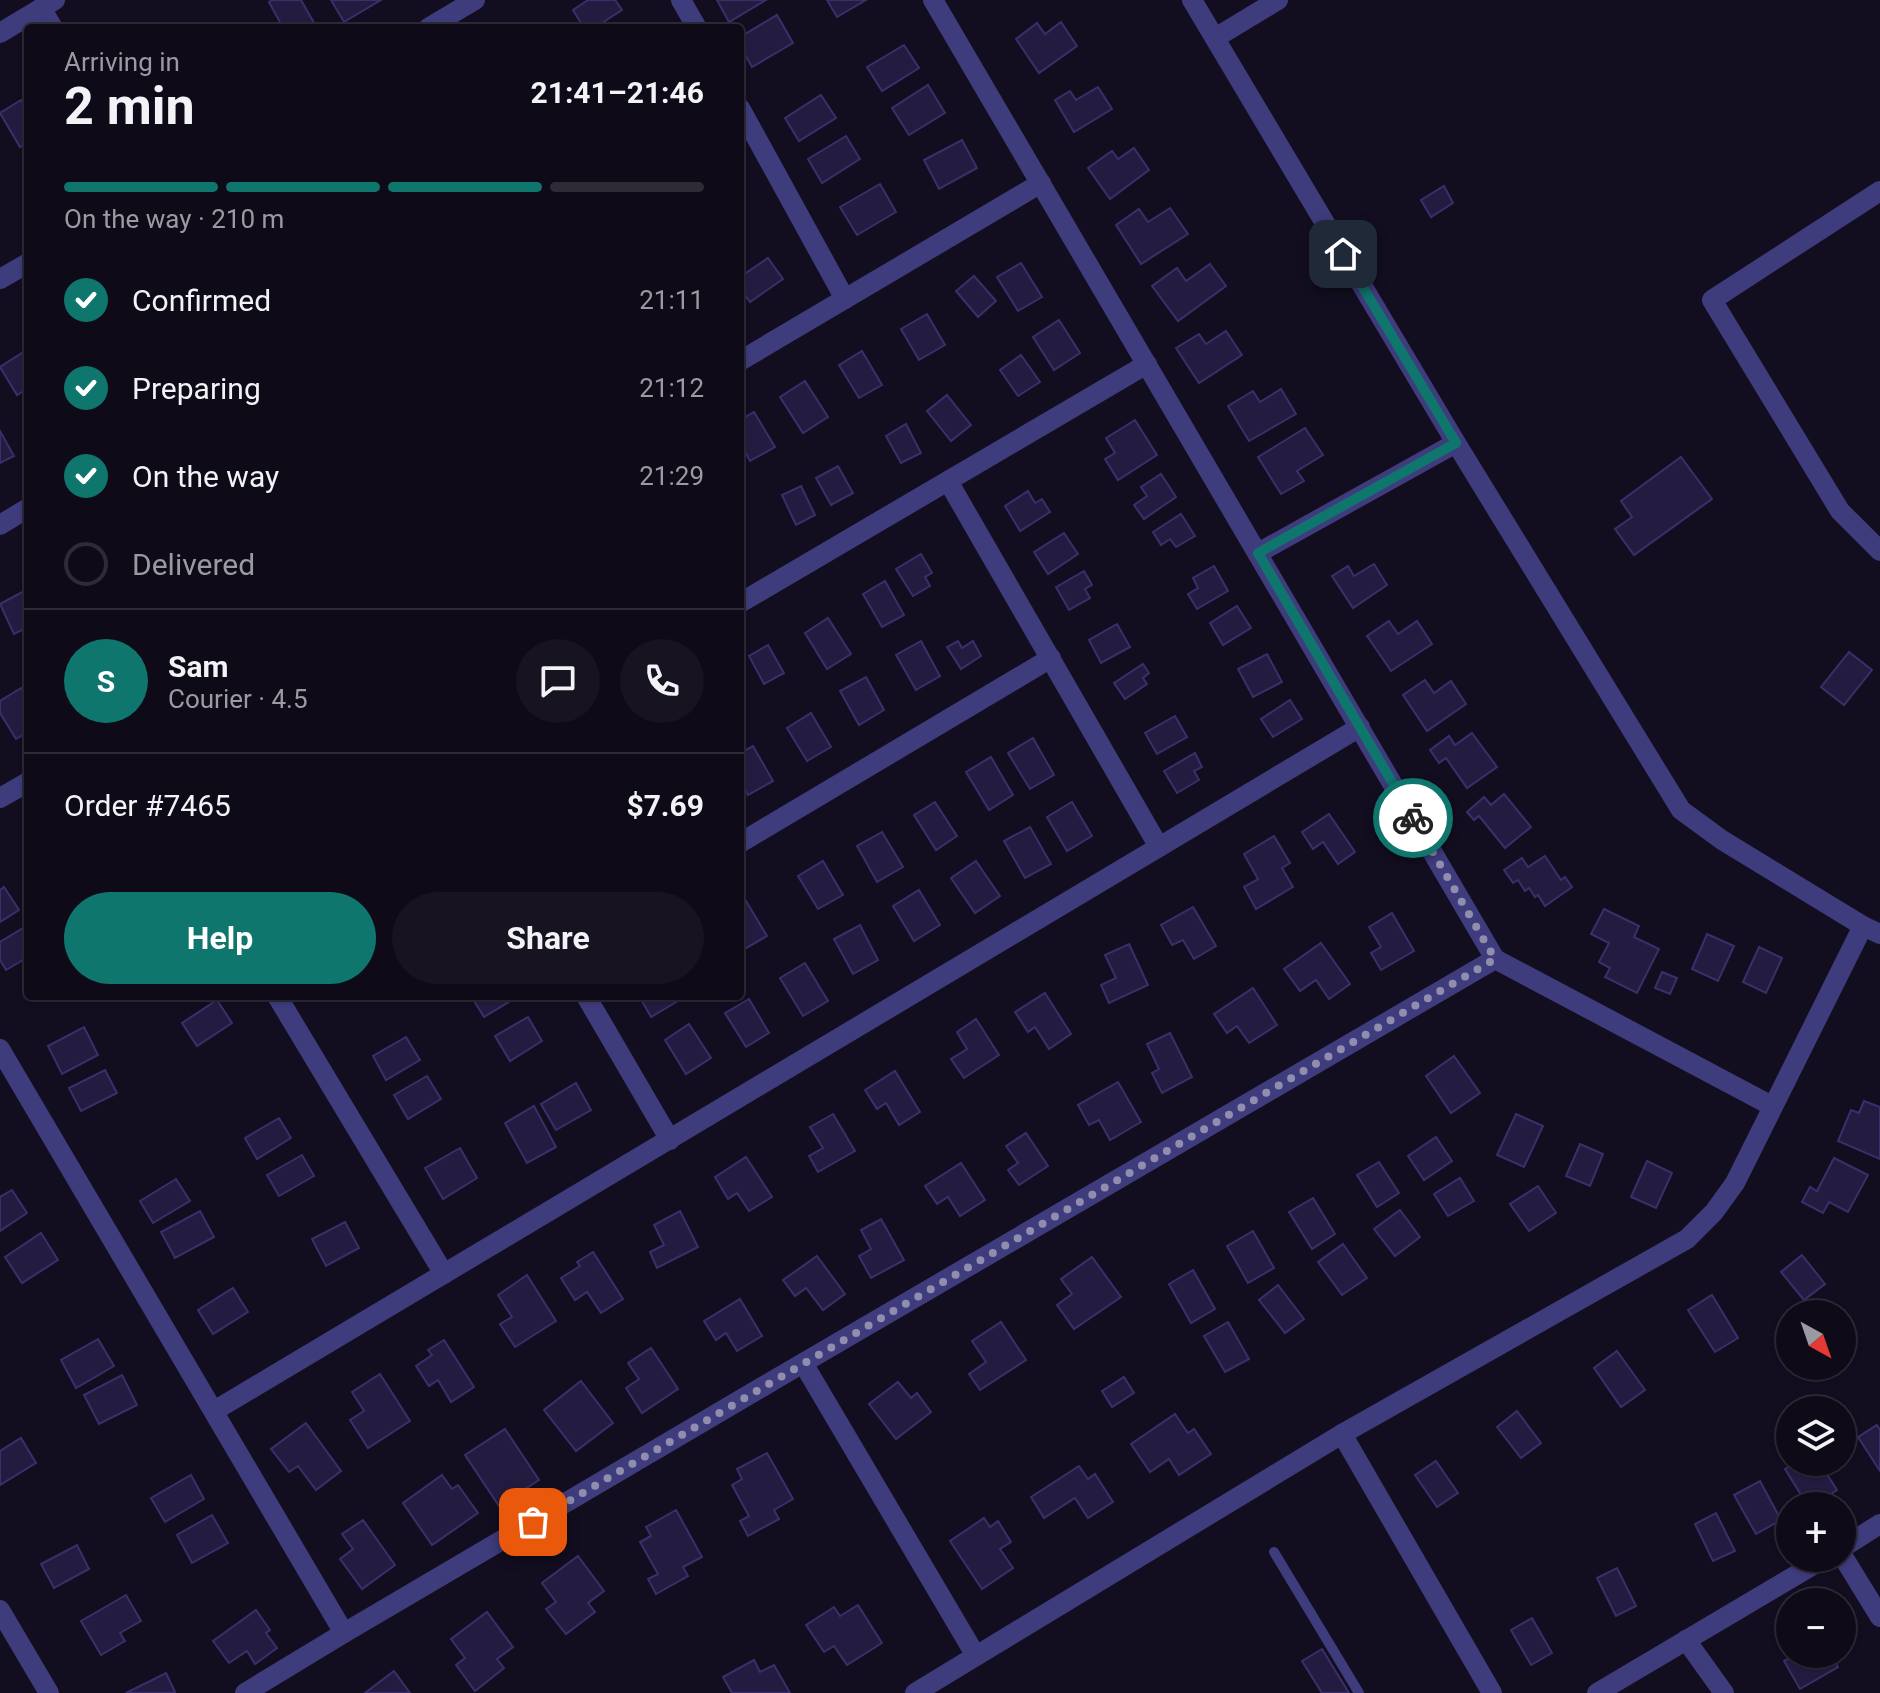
<!DOCTYPE html>
<html lang="en">
<head>
<meta charset="utf-8">
<style>
  body { margin:0; font-family:Roboto,sans-serif; background:#171321; color:#f1f3f6; height:100vh; display:flex; flex-direction:column; font-size:30px; white-space:nowrap }
  * { box-sizing:border-box; margin:0 }
  p { font-size:26px; color:#9b9aa2 }
  .icon { flex:none; width:44px; height:44px; fill:none; stroke:currentColor; stroke-width:2; stroke-linecap:round; stroke-linejoin:round }
  .map { position:relative; flex:1; overflow:hidden }
  .side { position:absolute; left:24px; top:24px; width:720px; height:976px; display:flex; flex-direction:column; background:#0e0a18; border-radius:8px; box-shadow:0 2px 6px #0004,0 0 0 2px #2e2b37 }
  .side>* { flex:none }
  .needle { width:52px; rotate:140deg }
  .tools { position:absolute; left:1776px; top:1300px; display:grid; gap:16px }
  .tools a { display:grid; place-items:center; width:80px; height:80px; border-radius:50%; background:#0e0a18; box-shadow:0 2px 6px #0004,0 0 0 2px #2e2b37; font-size:40px }
  .pin { position:absolute; display:grid; place-items:center; width:68px; height:68px; color:#fff; margin:-34px; border-radius:16px; box-shadow:0 4px 12px #0006 }
  .courier { position:absolute; display:grid; place-items:center; width:80px; height:80px; margin:-40px; border:6px solid #0f766e; border-radius:50%; background:#fff; color:#222; box-shadow:0 2px 10px #0007 }
  .head em { font-style:normal; font-weight:700 }
  .head div { display:flex; flex-direction:column-reverse }
  .head { display:flex; align-items:center; justify-content:space-between; height:136px; padding:0 40px }
  h1 { font-size:52px; font-weight:700; line-height:60px }
  .bar { display:grid; grid-template-columns:repeat(4,1fr); gap:12px 8px; align-content:center; height:96px; padding:0 40px }
  .bar i { height:10px; border-radius:6px; background:#2e2b37 }
  .bar .selected { background:#0f766e }
  .bar p { grid-column:span 4 }
  .line { display:flex; align-items:center; gap:20px; padding:0 40px; border-top:2px solid #2e2b37 }
  .line div { flex:1 }
  .round { display:grid; place-items:center; flex:none; width:84px; height:84px; border-radius:42px; background:#171321 }
  ol { padding:0 40px; list-style:none }
  li { display:flex; align-items:center; gap:24px; height:88px }
  li p { margin-inline-start:auto }
  li .icon { padding:8px; border-radius:50%; background:#0f766e; color:#fff; stroke-width:4 }
  li:last-child { color:#9b9aa2 }
  li i { width:44px; height:44px; border:4px solid #2e2b37; border-radius:50% }
  .primary-button { display:flex; gap:16px; margin-top:auto; padding:16px 40px }
  .primary-button a { flex:1; height:92px; border-radius:48px; background:#0f766e; color:#fff; font-size:32px; font-weight:700; line-height:92px; text-align:center }
  .primary-button a+a { background:#171321; color:#f1f3f6 }
  .map>svg:first-child { display:block }
  .building { fill:#231c40; stroke:#3b2f6b; stroke-width:2 }
  .lines { fill:none; stroke-linecap:round; stroke-linejoin:round }
  .lane { stroke:#3f3c7d; stroke-width:10 }
  .street { stroke:#3f3c7d; stroke-width:20 }
  .done { stroke:#918daf; stroke-width:8; stroke-dasharray:0 14.4 }
  .route { stroke:#0f766e; stroke-width:10 }
</style>
</head>
<body>
<div class="map">
<svg width="1880" height="1693" viewBox="0 0 1880 1693">
  <rect width="100%" height="100%" fill="#120e20"/>
  <g class="building">
    <polygon points="272,0 301,0 317,28 274,28 281,24 269,2"/>
    <polygon points="331,0 381,0 344,22"/>
    <polygon points="588,0 615,0 622,10 594,28 584,28 573,10"/>
    <polygon points="717,0 766,0 729,22"/>
    <polygon points="827,0 866,0 837,17"/>
    <polygon points="777,15 793,43 752,67 740,46 740,37"/>
    <polygon points="1061,22 1077,46 1039,73 1016,39 1037,23 1045,34"/>
    <polygon points="904,45 919,68 882,91 867,67"/>
    <polygon points="928,85 945,113 909,135 892,108"/>
    <polygon points="1098,87 1112,109 1074,132 1055,100 1070,91 1076,100"/>
    <polygon points="821,95 836,118 799,141 785,118"/>
    <polygon points="21,100 28,110 28,142 20,147 0,113"/>
    <polygon points="846,136 860,159 822,183 808,159"/>
    <polygon points="962,140 977,168 939,189 924,160"/>
    <polygon points="1134,148 1149,170 1110,199 1088,168 1112,151 1118,159"/>
    <polygon points="880,184 896,212 857,235 840,207"/>
    <polygon points="1444,186 1453,203 1431,217 1421,200"/>
    <polygon points="1170,208 1188,234 1141,264 1116,225 1139,209 1148,222"/>
    <polygon points="768,258 783,279 750,302 740,288 740,277"/>
    <polygon points="1021,263 1042,297 1018,311 997,277"/>
    <polygon points="1210,264 1226,286 1178,321 1152,286 1177,268 1186,281"/>
    <polygon points="974,276 996,301 978,317 956,291"/>
    <polygon points="927,314 945,345 919,360 901,329"/>
    <polygon points="1059,320 1080,353 1054,370 1033,337"/>
    <polygon points="1226,331 1242,355 1199,383 1176,348 1199,334 1206,344"/>
    <polygon points="28,349 28,388 17,395 0,367"/>
    <polygon points="862,351 882,385 859,398 839,365"/>
    <polygon points="1021,355 1040,382 1018,396 1000,370"/>
    <polygon points="805,381 828,417 803,433 780,397"/>
    <polygon points="1281,389 1296,414 1249,441 1228,406 1253,391 1260,402"/>
    <polygon points="947,395 971,425 951,441 927,411"/>
    <polygon points="754,412 775,447 750,461 740,443 740,420"/>
    <polygon points="1135,420 1157,455 1118,480 1105,459 1115,453 1106,438"/>
    <polygon points="906,424 921,453 901,463 886,436"/>
    <polygon points="1305,428 1323,455 1297,471 1304,481 1281,494 1258,457"/>
    <polygon points="0,431 14,456 0,463"/>
    <polygon points="1681,457 1712,499 1634,555 1615,529 1632,517 1621,501"/>
    <polygon points="838,466 853,493 831,505 816,478"/>
    <polygon points="1161,474 1176,497 1144,519 1134,505 1147,496 1141,487"/>
    <polygon points="801,486 815,515 796,525 782,495"/>
    <polygon points="1028,491 1035,503 1042,499 1050,512 1020,531 1005,506"/>
    <polygon points="1181,514 1195,536 1176,547 1170,539 1161,545 1153,532"/>
    <polygon points="1064,533 1078,554 1048,574 1034,552"/>
    <polygon points="921,554 932,573 925,577 930,586 913,596 896,569"/>
    <polygon points="1374,564 1387,585 1353,608 1332,576 1348,566 1354,576"/>
    <polygon points="1214,566 1228,591 1197,609 1188,594 1198,588 1193,578"/>
    <polygon points="1084,571 1092,585 1085,589 1090,598 1069,610 1056,587"/>
    <polygon points="885,581 904,615 882,627 863,594"/>
    <polygon points="28,589 28,627 14,634 0,604"/>
    <polygon points="1237,606 1251,628 1223,645 1210,623"/>
    <polygon points="828,618 851,654 827,669 805,633"/>
    <polygon points="1389,621 1398,634 1417,621 1432,644 1391,671 1367,636"/>
    <polygon points="1117,624 1130,647 1101,663 1089,640"/>
    <polygon points="921,641 940,676 916,690 896,655"/>
    <polygon points="958,641 962,648 973,641 981,656 961,669 947,647"/>
    <polygon points="768,645 784,673 764,684 749,656"/>
    <polygon points="1849,652 1872,670 1844,705 1821,687"/>
    <polygon points="1267,654 1282,682 1253,697 1238,669"/>
    <polygon points="1143,664 1149,673 1143,678 1147,684 1125,699 1114,683"/>
    <polygon points="866,677 884,710 859,725 840,691"/>
    <polygon points="1425,680 1434,693 1451,681 1466,704 1427,731 1403,695"/>
    <polygon points="21,688 28,699 28,732 16,739 0,713 0,701"/>
    <polygon points="1290,700 1302,719 1273,737 1261,719"/>
    <polygon points="811,713 831,747 807,761 787,728"/>
    <polygon points="1175,716 1187,737 1157,754 1145,733"/>
    <polygon points="1472,733 1497,767 1467,788 1446,758 1439,763 1430,750 1449,736 1455,745"/>
    <polygon points="1033,738 1054,775 1030,789 1008,753"/>
    <polygon points="753,746 773,781 748,795 740,781 740,753"/>
    <polygon points="1195,753 1202,767 1194,771 1199,780 1177,793 1164,771"/>
    <polygon points="991,757 1013,795 989,810 966,772"/>
    <polygon points="1504,794 1531,827 1505,848 1479,816 1474,820 1467,812 1484,797 1491,805"/>
    <polygon points="935,802 957,836 936,850 914,815"/>
    <polygon points="1072,802 1092,836 1067,851 1047,817"/>
    <polygon points="1329,814 1355,852 1338,864 1323,842 1313,849 1302,832"/>
    <polygon points="1030,827 1051,864 1025,878 1004,841"/>
    <polygon points="882,832 903,867 877,882 857,846"/>
    <polygon points="1274,836 1290,863 1282,868 1293,887 1256,909 1244,887 1258,879 1244,854"/>
    <polygon points="1545,856 1561,880 1565,877 1572,887 1545,906 1538,895 1535,897 1529,888 1525,891 1518,880 1513,883 1504,870 1522,858 1528,867"/>
    <polygon points="823,861 843,895 818,909 798,876"/>
    <polygon points="976,861 1000,896 975,913 951,878"/>
    <polygon points="4,887 19,910 0,922 0,890"/>
    <polygon points="919,890 940,925 914,941 893,906"/>
    <polygon points="746,901 767,936 741,951 740,905"/>
    <polygon points="1193,907 1216,946 1194,959 1183,940 1172,945 1161,925"/>
    <polygon points="1604,909 1639,926 1634,937 1659,949 1637,993 1605,977 1610,968 1599,962 1609,943 1591,934"/>
    <polygon points="1392,913 1414,951 1381,970 1371,953 1381,947 1369,927"/>
    <polygon points="28,925 28,957 6,970 0,960 0,942"/>
    <polygon points="860,925 878,960 853,974 834,939"/>
    <polygon points="1707,934 1734,946 1718,981 1692,969"/>
    <polygon points="1321,943 1350,984 1329,999 1316,980 1300,991 1284,969"/>
    <polygon points="1129,944 1148,985 1109,1003 1101,985 1116,978 1105,955"/>
    <polygon points="1759,947 1782,958 1766,993 1743,982"/>
    <polygon points="805,963 828,1001 803,1016 780,978"/>
    <polygon points="1662,972 1677,978 1670,994 1655,988"/>
    <polygon points="1253,988 1277,1025 1249,1043 1237,1026 1227,1033 1214,1014"/>
    <polygon points="1045,993 1071,1034 1049,1049 1035,1027 1028,1032 1015,1012"/>
    <polygon points="471,996 517,996 517,997 484,1017"/>
    <polygon points="639,996 675,996 678,1001 651,1017"/>
    <polygon points="749,999 769,1033 746,1047 725,1013"/>
    <polygon points="217,1000 232,1023 197,1046 182,1023"/>
    <polygon points="528,1017 542,1041 510,1061 495,1036"/>
    <polygon points="976,1019 999,1055 964,1078 951,1059 967,1049 957,1032"/>
    <polygon points="689,1024 711,1058 686,1074 665,1040"/>
    <polygon points="84,1027 98,1055 62,1074 48,1046"/>
    <polygon points="1170,1033 1192,1077 1162,1093 1152,1073 1159,1069 1147,1044"/>
    <polygon points="406,1037 420,1060 386,1080 373,1056"/>
    <polygon points="1454,1056 1480,1093 1451,1113 1426,1076"/>
    <polygon points="105,1070 117,1093 81,1111 69,1088"/>
    <polygon points="895,1071 920,1112 899,1125 886,1103 877,1109 865,1090"/>
    <polygon points="427,1076 441,1099 408,1119 394,1095"/>
    <polygon points="1118,1082 1141,1122 1110,1140 1099,1120 1089,1125 1078,1105"/>
    <polygon points="576,1083 591,1110 556,1130 541,1104"/>
    <polygon points="1864,1101 1880,1107 1880,1159 1838,1141 1851,1110 1859,1113"/>
    <polygon points="534,1106 556,1147 527,1163 505,1123"/>
    <polygon points="833,1114 855,1151 818,1172 809,1156 823,1148 810,1127"/>
    <polygon points="1516,1114 1543,1126 1524,1167 1497,1155"/>
    <polygon points="279,1118 291,1138 257,1159 245,1138"/>
    <polygon points="1026,1133 1048,1166 1019,1185 1008,1170 1018,1163 1006,1146"/>
    <polygon points="1436,1137 1452,1161 1424,1180 1408,1156"/>
    <polygon points="1580,1144 1603,1154 1590,1186 1566,1176"/>
    <polygon points="460,1148 477,1178 443,1199 425,1168"/>
    <polygon points="302,1155 314,1176 279,1196 267,1175"/>
    <polygon points="746,1157 772,1197 749,1211 737,1193 728,1199 715,1177"/>
    <polygon points="1834,1158 1868,1175 1848,1212 1829,1202 1823,1213 1802,1202 1810,1187 1817,1191"/>
    <polygon points="1647,1161 1672,1173 1656,1208 1631,1197"/>
    <polygon points="1379,1162 1399,1193 1377,1207 1357,1175"/>
    <polygon points="961,1163 985,1200 960,1216 948,1197 937,1204 925,1186"/>
    <polygon points="1460,1178 1474,1201 1448,1216 1434,1194"/>
    <polygon points="176,1179 190,1201 153,1223 140,1201"/>
    <polygon points="1538,1186 1556,1213 1529,1231 1510,1204"/>
    <polygon points="12,1190 27,1213 0,1231 0,1197"/>
    <polygon points="1313,1198 1335,1234 1312,1249 1289,1212"/>
    <polygon points="1400,1210 1420,1237 1395,1256 1374,1229"/>
    <polygon points="200,1211 214,1237 175,1258 161,1232"/>
    <polygon points="680,1211 698,1247 657,1268 650,1252 664,1245 654,1225"/>
    <polygon points="881,1219 904,1260 871,1278 859,1256 871,1249 861,1230"/>
    <polygon points="345,1222 359,1248 326,1266 312,1239"/>
    <polygon points="1253,1231 1274,1268 1248,1283 1227,1246"/>
    <polygon points="41,1233 58,1260 22,1283 5,1257"/>
    <polygon points="1343,1244 1367,1278 1342,1295 1318,1262"/>
    <polygon points="593,1252 623,1299 601,1313 587,1292 575,1300 561,1278 580,1266 577,1262"/>
    <polygon points="1802,1255 1825,1284 1804,1300 1781,1272"/>
    <polygon points="817,1256 845,1294 823,1310 806,1288 795,1296 783,1280"/>
    <polygon points="1092,1257 1121,1297 1074,1329 1057,1305 1072,1294 1061,1279"/>
    <polygon points="1193,1270 1215,1309 1191,1323 1169,1284"/>
    <polygon points="527,1275 556,1321 515,1347 500,1324 512,1317 498,1295"/>
    <polygon points="1278,1285 1304,1319 1285,1333 1259,1300"/>
    <polygon points="233,1288 248,1312 213,1334 198,1310"/>
    <polygon points="1712,1295 1738,1338 1715,1352 1688,1310"/>
    <polygon points="740,1299 762,1336 737,1351 726,1333 716,1340 704,1321"/>
    <polygon points="1001,1322 1026,1360 980,1390 969,1374 986,1362 972,1341"/>
    <polygon points="1228,1322 1249,1359 1225,1372 1204,1336"/>
    <polygon points="98,1339 114,1366 76,1388 61,1360"/>
    <polygon points="444,1340 474,1387 451,1402 438,1380 429,1386 416,1366 432,1355 428,1350"/>
    <polygon points="651,1348 678,1389 642,1413 626,1388 639,1379 628,1363"/>
    <polygon points="1617,1351 1645,1390 1621,1407 1594,1368"/>
    <polygon points="380,1374 410,1421 368,1448 350,1420 364,1411 352,1392"/>
    <polygon points="122,1375 137,1405 99,1424 84,1395"/>
    <polygon points="1124,1377 1134,1393 1112,1407 1102,1391"/>
    <polygon points="581,1381 613,1423 576,1451 544,1410"/>
    <polygon points="898,1382 911,1398 917,1393 931,1412 896,1439 869,1404"/>
    <polygon points="1517,1411 1541,1443 1521,1458 1497,1427"/>
    <polygon points="1175,1414 1188,1433 1194,1429 1211,1454 1179,1475 1169,1459 1150,1472 1131,1444"/>
    <polygon points="306,1423 341,1471 316,1490 298,1466 289,1472 271,1449"/>
    <polygon points="1877,1425 1880,1430 1880,1471 1858,1437"/>
    <polygon points="505,1429 539,1480 499,1506 465,1455"/>
    <polygon points="21,1438 36,1463 0,1485 0,1451"/>
    <polygon points="767,1453 793,1499 774,1510 779,1519 748,1536 740,1521 749,1516 732,1485 742,1479 737,1469"/>
    <polygon points="1436,1461 1458,1493 1437,1507 1415,1475"/>
    <polygon points="1796,1462 1819,1462 1837,1490 1813,1506 1808,1506 1785,1469"/>
    <polygon points="1079,1466 1088,1479 1095,1474 1113,1502 1088,1518 1075,1498 1044,1518 1031,1497"/>
    <polygon points="191,1475 204,1499 165,1522 151,1498"/>
    <polygon points="442,1475 452,1489 458,1485 478,1513 432,1545 403,1503"/>
    <polygon points="1760,1481 1781,1520 1756,1534 1734,1495"/>
    <polygon points="676,1510 702,1557 683,1567 688,1576 656,1594 648,1579 658,1574 640,1542 651,1536 646,1527"/>
    <polygon points="1716,1513 1735,1551 1713,1561 1695,1524"/>
    <polygon points="212,1515 228,1543 192,1563 177,1535"/>
    <polygon points="984,1518 990,1527 998,1521 1011,1542 1000,1549 1013,1568 982,1589 950,1541"/>
    <polygon points="363,1520 395,1565 362,1589 340,1559 353,1549 342,1534"/>
    <polygon points="77,1545 89,1569 54,1588 41,1564"/>
    <polygon points="578,1556 604,1591 588,1603 595,1612 566,1634 546,1609 556,1602 542,1583"/>
    <polygon points="1617,1568 1636,1606 1616,1616 1597,1578"/>
    <polygon points="126,1595 141,1621 120,1633 125,1641 101,1655 81,1621"/>
    <polygon points="858,1605 882,1643 847,1665 834,1646 824,1652 806,1625 834,1607 840,1616"/>
    <polygon points="256,1610 270,1630 266,1633 277,1648 255,1664 247,1651 229,1663 213,1641"/>
    <polygon points="487,1612 513,1647 497,1659 504,1668 475,1691 456,1665 465,1658 451,1639"/>
    <polygon points="1532,1618 1552,1653 1531,1665 1511,1630"/>
    <polygon points="1322,1649 1349,1693 1322,1693 1302,1661"/>
    <polygon points="1797,1654 1831,1654 1838,1667 1800,1689 1784,1661"/>
    <polygon points="754,1660 760,1672 774,1665 790,1693 732,1693 723,1677"/>
    <polygon points="394,1671 410,1693 365,1693"/>
    <polygon points="166,1673 175,1692 174,1693 126,1693"/>
  </g>
  <g class="lines">
    <polyline class="lane" points="1274,1552 1359,1693"/>
    <g class="street">
      <polyline points="681,0 697,28"/>
      <polyline points="933,0 1495,959"/>
      <polyline points="1192,0 1456,443 1681,810 1722,840 1863,926 1880,934"/>
      <polyline points="41,8 53,28"/>
      <polyline points="428,28 475,0"/>
      <polyline points="0,33 55,0"/>
      <polyline points="1215,38 1278,0"/>
      <polyline points="740,108 845,299"/>
      <polyline points="1880,191 1712,300 1840,511 1880,551"/>
      <polyline points="0,279 28,263"/>
      <polyline points="740,361 1041,183"/>
      <polyline points="948,481 1159,847"/>
      <polyline points="0,525 28,508"/>
      <polyline points="1258,553 1456,443"/>
      <polyline points="740,603 1147,364"/>
      <polyline points="0,798 28,782"/>
      <polyline points="740,843 1051,658"/>
      <polyline points="277,996 444,1274"/>
      <polyline points="586,996 670,1140"/>
      <polyline points="0,1049 344,1633"/>
      <polyline points="803,1363 976,1656"/>
      <polyline points="214,1411 1360,727"/>
      <polyline points="1342,1434 1492,1693"/>
      <polyline points="1842,1548 1880,1524"/>
      <polyline points="1842,1555 1880,1617"/>
      <polyline points="0,1610 49,1693"/>
      <polyline points="1686,1640 1724,1693"/>
      <polyline points="245,1693 344,1633 803,1363 1495,959 1772,1106"/>
      <polyline points="915,1693 1342,1434 1687,1239 1714,1212 1735,1183 1863,926"/>
      <polyline points="1597,1693 1825,1558"/>
    </g>
  </g>
  <g class="lines">
    <polyline class="done" points="533,1522 1495,959 1413,818"/>
    <polyline class="route" points="1343,254 1456,443 1258,553 1413,818"/>
  </g>
</svg>
<div class="tools">
<a><svg class="needle" viewBox="-14 -14 28 28"><path d="M0-13l5 13h-10z" fill="#e53935"/><path d="M0 13l5-13h-10z" fill="#9b9aa2"/></svg></a>
<a><svg class="icon" aria-label="layers" viewBox="0 0 24 24"><path d="M12 4l9 5-9 5-9-5zM3 14l9 5 9-5"/></svg></a>
<a>+</a>
<a>−</a>
</div>
<div class="pin" style="left:533px;top:1522px;background:#ea580c"><svg class="icon" aria-label="bag" viewBox="0 0 24 24"><path d="M5 8h14l-1 12H6zM9 8a3 3 0 0 1 6 0"/></svg></div>
<div class="pin" style="left:1343px;top:254px;background:#1f2937"><svg class="icon" aria-label="home" viewBox="0 0 24 24"><path d="M3 11l9-7 9 7M6 9v11h12V9"/></svg></div>
<div class="courier" style="left:1413px;top:818px"><svg class="icon" aria-label="bike" viewBox="0 0 24 24"><circle cx="6" cy="16" r="4"/><circle cx="18" cy="16" r="4"/><path d="M6 16l4-8h5l3 8M10 8l3 8H6M13 5h3"/></svg></div>
<section class="side">
<div class="head"><div><h1>2 min</h1><p>Arriving in</p></div><em>21:41–21:46</em></div>
<div class="bar"><i class="selected"></i><i class="selected"></i><i class="selected"></i><i></i><p>On the way · 210 m</p></div>
<ol>
<li><svg class="icon" aria-label="check" viewBox="0 0 24 24"><path d="M5 12l5 5 9-10"/></svg>Confirmed<p>21:11</p></li>
<li><svg class="icon" aria-label="check" viewBox="0 0 24 24"><path d="M5 12l5 5 9-10"/></svg>Preparing<p>21:12</p></li>
<li><svg class="icon" aria-label="check" viewBox="0 0 24 24"><path d="M5 12l5 5 9-10"/></svg>On the way<p>21:29</p></li>
<li><i></i>Delivered</li>
</ol>
<div class="line" style="height:144px"><b class="round" style="background:#0f766e;color:#fff">S</b><div><b>Sam</b><p>Courier · 4.5</p></div><a class="round"><svg class="icon" aria-label="chat" viewBox="0 0 24 24"><path d="M4 5h16v11H9l-5 4z"/></svg></a><a class="round"><svg class="icon" aria-label="phone" viewBox="0 0 24 24"><path d="M5 4h4l2 5-3 2q2 4 5 5l2-3 5 2v4C11 20 4 13 5 4z"/></svg></a></div>
<div class="line" style="height:104px"><div>Order #7465</div><b>$7.69</b></div>
<div class="primary-button"><a>Help</a><a>Share</a></div>
</section>
</div>
</body>
</html>
